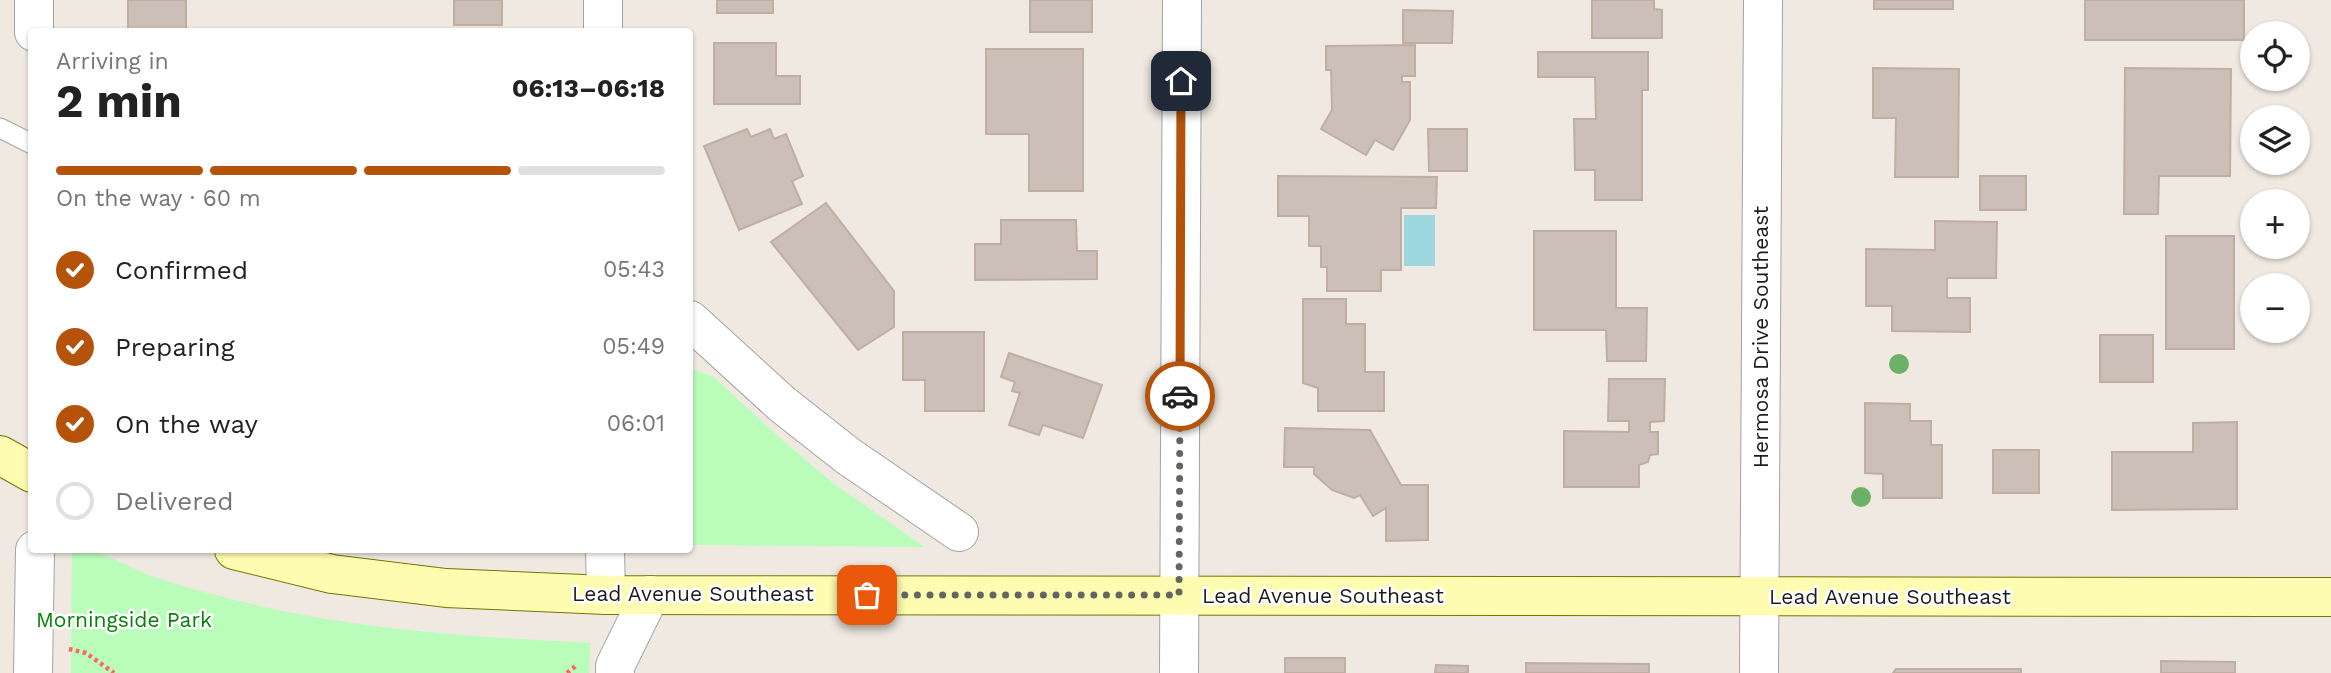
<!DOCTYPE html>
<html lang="en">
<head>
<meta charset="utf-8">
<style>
  body { margin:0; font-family:"Work Sans",sans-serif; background:#f6f6f6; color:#222; height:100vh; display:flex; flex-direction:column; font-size:26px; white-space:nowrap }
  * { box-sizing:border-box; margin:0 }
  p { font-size:23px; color:#767676 }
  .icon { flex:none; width:38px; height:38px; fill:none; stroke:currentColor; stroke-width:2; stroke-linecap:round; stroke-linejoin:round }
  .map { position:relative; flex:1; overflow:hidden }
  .sheet { position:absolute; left:28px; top:28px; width:665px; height:525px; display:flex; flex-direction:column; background:#fff; border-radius:7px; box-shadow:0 2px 5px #0004 }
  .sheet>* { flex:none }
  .buttons { position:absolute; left:2240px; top:21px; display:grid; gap:14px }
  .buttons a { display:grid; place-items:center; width:70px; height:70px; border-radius:50%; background:#fff; box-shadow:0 2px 5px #0004; font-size:35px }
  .pin { position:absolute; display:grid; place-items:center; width:60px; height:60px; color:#fff; margin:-30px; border-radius:14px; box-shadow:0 4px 10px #0006 }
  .courier { position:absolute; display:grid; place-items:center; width:70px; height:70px; margin:-35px; border:5px solid #b45309; border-radius:50%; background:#fff; color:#222; box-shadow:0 2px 9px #0007 }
  .summary em { font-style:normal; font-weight:700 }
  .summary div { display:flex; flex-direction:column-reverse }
  .summary { display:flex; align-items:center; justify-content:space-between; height:119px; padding:0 28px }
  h1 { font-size:46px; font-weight:700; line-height:52px }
  .bar { display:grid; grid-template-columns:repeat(4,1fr); gap:10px 7px; align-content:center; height:84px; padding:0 28px }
  .bar i { height:9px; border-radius:5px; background:#e0e0e0 }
  .bar .on { background:#b45309 }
  .bar p { grid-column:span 4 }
  ol { padding:0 28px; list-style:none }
  li { display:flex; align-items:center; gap:21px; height:77px }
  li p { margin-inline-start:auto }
  li .icon { padding:7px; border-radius:50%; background:#b45309; color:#fff; stroke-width:4 }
  li:last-child { color:#767676 }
  li i { width:38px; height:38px; border:4px solid #e0e0e0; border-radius:50% }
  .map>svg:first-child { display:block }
  .park { fill:#bafdba }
  .water { fill:#9ed6e0 }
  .building { fill:#cbbfb7; stroke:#c1aea3; stroke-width:2 }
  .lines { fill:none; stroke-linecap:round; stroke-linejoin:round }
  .lane-casing { stroke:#a3a3a3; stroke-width:21 }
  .street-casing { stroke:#a3a3a3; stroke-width:40 }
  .secondary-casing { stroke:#737700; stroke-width:40 }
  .path { stroke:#ff6662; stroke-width:4.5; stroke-dasharray:3.5 3.5; stroke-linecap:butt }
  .lane { stroke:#fff; stroke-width:19 }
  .street { stroke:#fff; stroke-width:38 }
  .secondary { stroke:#fefcb0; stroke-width:38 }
  .tree { fill:#6db067 }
  .done { stroke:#666461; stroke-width:7; stroke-dasharray:0 12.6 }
  .route { stroke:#b45309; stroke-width:9 }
  .labels { text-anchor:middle; stroke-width:5; stroke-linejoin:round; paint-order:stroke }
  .street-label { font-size:21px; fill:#1c1c1c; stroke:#fff }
  .park-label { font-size:21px; fill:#038204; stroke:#fff }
</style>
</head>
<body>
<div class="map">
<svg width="2331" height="673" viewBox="0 0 2331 673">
  <rect width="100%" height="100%" fill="#efe9e1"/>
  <g class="park">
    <polygon points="690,368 714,377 780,438 834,484 925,547 690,545"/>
    <path d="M 75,550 C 104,549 132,570 160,579 C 188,588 218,596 247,603 C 359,630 475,637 590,643 L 589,673 L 71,673 L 72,554 Z"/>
  </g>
  <rect class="water" x="1404" y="215" width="31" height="51"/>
  <g class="building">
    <rect x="128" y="0" width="58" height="32"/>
    <rect x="454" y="0" width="48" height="25"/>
    <rect x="717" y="0" width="56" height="13"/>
    <rect x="1030" y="0" width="62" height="32"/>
    <polygon points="1592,0 1654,0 1654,9 1662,10 1662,38 1592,38"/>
    <rect x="1874" y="0" width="79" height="9"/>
    <rect x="2085" y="0" width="159" height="40"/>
    <polygon points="1403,10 1453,11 1452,43 1403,43"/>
    <polygon points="714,43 776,43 776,76 800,76 800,104 714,104"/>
    <polygon points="1415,45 1415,76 1402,76 1402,82 1410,82 1410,120 1393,150 1375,140 1366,155 1321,129 1332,110 1331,70 1326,70 1326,46"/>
    <polygon points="986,49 1083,49 1083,191 1029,191 1029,134 986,134"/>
    <polygon points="1538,52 1648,52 1648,90 1642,90 1642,200 1595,200 1595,170 1575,170 1574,119 1596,119 1595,77 1538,77"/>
    <polygon points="1873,68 1959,69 1958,177 1895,177 1896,118 1873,118"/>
    <polygon points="2125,68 2231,69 2230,176 2159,176 2158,214 2124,214"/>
    <polygon points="747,129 751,137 770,129 774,139 786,134 803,176 792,181 802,204 739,230 704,146"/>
    <polygon points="1428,129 1467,129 1467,171 1429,171"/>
    <polygon points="1278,176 1437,177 1436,208 1401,208 1401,270 1381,270 1381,291 1327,291 1327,267 1321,267 1321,246 1309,246 1309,216 1278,216"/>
    <rect x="1980" y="176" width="46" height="34"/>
    <polygon points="826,203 894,291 894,327 858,350 771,242"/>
    <polygon points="1001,220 1076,220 1077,251 1097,251 1097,279 975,280 975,244 1001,244"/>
    <polygon points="1935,221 1997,222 1996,278 1947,278 1947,298 1970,298 1970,332 1892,331 1892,306 1866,306 1866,249 1935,250"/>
    <polygon points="1534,231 1616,231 1616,308 1647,308 1646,361 1607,361 1606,330 1534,330"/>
    <rect x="2166" y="236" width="68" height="113"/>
    <polygon points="1303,299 1346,299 1346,324 1365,324 1365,372 1384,372 1384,411 1318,411 1318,388 1303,383"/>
    <polygon points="903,332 984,332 984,411 925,411 925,380 903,380"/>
    <rect x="2100" y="335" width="53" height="47"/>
    <polygon points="1009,353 1102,385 1083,438 1043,425 1039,435 1009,425 1020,393 1012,391 1015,382 1001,377"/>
    <polygon points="1609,379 1665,379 1664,421 1650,422 1650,432 1658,432 1658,454 1650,455 1648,462 1639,465 1639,487 1564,487 1564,431 1629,432 1629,421 1608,421"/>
    <polygon points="1865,403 1910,404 1910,421 1931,421 1931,445 1942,445 1942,498 1883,498 1883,474 1865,473"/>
    <polygon points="2237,422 2237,509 2112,510 2112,452 2193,452 2193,423"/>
    <polygon points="1285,428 1370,430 1401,485 1428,485 1428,540 1386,541 1386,508 1373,516 1360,495 1354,498 1332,490 1314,474 1314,467 1284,467"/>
    <rect x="1993" y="450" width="46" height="43"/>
    <rect x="1285" y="658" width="60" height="15"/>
    <polygon points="2161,661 2235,662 2235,673 2161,673"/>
    <polygon points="1526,663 1649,664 1649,673 1526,673"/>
    <polygon points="1436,665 1468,666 1468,673 1435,673"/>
    <polygon points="1896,669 2021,669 2021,673 1893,673"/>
  </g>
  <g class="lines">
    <defs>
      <polyline id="lane" points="0,128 32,144"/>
      <g id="street">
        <polyline points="34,32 34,0"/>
        <polyline points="603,32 603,0"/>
        <polyline points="690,320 782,404 848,456 959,532"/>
        <polyline points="605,550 606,595"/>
        <polyline points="33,673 35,550"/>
        <polyline points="615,673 615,666 650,595"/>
        <polyline points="1179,673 1182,0"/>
        <polyline points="1759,673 1763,0"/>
      </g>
      <g id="secondary">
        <polyline points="0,455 32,473"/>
        <polyline points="234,550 332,574 446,588 606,595 2331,597"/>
      </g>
    </defs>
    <use href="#lane" class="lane-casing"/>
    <use href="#street" class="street-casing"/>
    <use href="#secondary" class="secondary-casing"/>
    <g class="path">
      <polyline points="69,649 86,653 114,673"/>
      <polyline points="567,673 577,665"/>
    </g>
    <use href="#lane" class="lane"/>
    <use href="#street" class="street"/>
    <use href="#secondary" class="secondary"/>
  </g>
  <g class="tree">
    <circle cx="1899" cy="364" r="10"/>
    <circle cx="1861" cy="497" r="10"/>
  </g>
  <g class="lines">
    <polyline class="done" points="867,595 1179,595 1180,396"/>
    <polyline class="route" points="1180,396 1181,81"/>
  </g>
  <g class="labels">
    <g class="street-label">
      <text transform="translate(1761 337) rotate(-90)" y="7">Hermosa Drive Southeast</text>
      <text x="693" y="601">Lead Avenue Southeast</text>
      <text x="1323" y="603">Lead Avenue Southeast</text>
      <text x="1890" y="604">Lead Avenue Southeast</text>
    </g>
    <g class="park-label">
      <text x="124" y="627">Morningside Park</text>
    </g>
  </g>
</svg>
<div class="buttons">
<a><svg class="icon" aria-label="locate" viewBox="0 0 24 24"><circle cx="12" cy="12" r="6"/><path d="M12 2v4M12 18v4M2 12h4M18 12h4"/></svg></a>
<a><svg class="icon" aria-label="layers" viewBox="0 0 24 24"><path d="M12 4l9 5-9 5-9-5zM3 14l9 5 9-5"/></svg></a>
<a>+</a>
<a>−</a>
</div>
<div class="pin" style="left:867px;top:595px;background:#ea580c"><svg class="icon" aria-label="bag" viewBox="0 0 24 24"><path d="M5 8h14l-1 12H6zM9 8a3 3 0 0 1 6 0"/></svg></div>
<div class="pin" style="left:1181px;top:81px;background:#1f2937"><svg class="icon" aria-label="home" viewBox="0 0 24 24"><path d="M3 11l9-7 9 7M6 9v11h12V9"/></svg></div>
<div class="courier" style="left:1180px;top:396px"><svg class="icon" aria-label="car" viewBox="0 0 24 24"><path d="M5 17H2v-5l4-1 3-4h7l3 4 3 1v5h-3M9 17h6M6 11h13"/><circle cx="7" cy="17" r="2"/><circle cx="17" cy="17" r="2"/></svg></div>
<section class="sheet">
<div class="summary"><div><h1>2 min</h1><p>Arriving in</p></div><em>06:13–06:18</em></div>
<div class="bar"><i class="on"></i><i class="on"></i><i class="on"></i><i></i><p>On the way · 60 m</p></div>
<ol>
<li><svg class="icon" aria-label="check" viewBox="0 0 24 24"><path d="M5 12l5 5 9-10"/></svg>Confirmed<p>05:43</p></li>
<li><svg class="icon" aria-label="check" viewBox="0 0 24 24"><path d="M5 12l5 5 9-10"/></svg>Preparing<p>05:49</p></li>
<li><svg class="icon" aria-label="check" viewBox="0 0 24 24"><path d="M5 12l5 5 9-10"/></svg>On the way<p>06:01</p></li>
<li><i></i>Delivered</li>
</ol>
</section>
</div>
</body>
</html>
